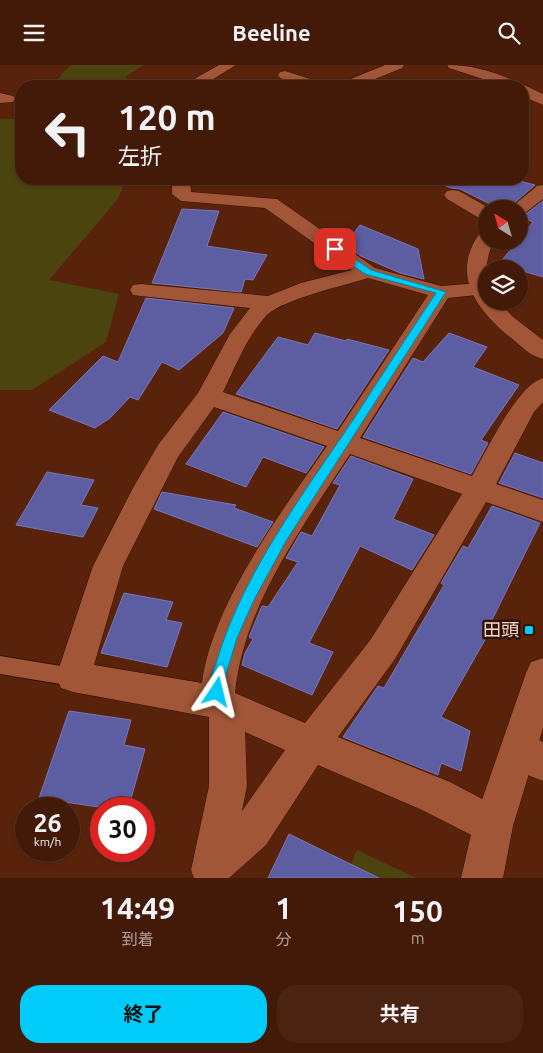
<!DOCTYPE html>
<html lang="ja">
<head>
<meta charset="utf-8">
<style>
	:root { --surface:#431a08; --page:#4a2312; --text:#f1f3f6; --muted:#afa19c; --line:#5b3829; --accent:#00cbf9 }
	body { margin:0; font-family:Ubuntu,"Noto Sans JP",sans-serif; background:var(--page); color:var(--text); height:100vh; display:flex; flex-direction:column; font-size:19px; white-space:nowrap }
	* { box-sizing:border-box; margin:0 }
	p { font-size:16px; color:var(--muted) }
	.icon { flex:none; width:28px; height:28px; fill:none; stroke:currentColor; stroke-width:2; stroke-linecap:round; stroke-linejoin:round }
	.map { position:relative; height:813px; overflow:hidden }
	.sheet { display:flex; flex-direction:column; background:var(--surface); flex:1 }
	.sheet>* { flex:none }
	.top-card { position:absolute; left:15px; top:15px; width:514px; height:105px; border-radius:20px; box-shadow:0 1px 4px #0004,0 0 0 1px var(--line); background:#431a08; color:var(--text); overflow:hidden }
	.needle { width:32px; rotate:323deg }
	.buttons { position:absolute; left:478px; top:135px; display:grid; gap:10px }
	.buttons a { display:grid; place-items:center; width:50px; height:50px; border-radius:50%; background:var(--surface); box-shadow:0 1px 4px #0004,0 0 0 1px var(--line); font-size:25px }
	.speed { position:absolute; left:15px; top:732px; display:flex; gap:10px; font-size:25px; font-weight:700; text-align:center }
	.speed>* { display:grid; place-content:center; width:65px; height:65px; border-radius:50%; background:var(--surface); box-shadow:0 1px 4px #0004,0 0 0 1px var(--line); line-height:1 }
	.speed small { font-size:12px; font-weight:400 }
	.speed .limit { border:8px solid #d22; background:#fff; color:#111 }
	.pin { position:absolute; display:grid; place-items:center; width:42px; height:42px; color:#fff; margin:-21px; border-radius:10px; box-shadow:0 2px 8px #0006 }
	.me { position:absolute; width:55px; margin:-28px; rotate:10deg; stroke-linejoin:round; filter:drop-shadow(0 0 4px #0008) }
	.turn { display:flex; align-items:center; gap:18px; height:105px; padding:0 20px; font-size:22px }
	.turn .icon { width:65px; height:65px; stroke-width:2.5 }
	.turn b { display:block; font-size:35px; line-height:42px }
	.eta { display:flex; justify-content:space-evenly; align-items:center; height:85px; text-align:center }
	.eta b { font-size:30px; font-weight:700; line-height:35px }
	.action { display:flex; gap:10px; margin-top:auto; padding:10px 20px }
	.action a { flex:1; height:58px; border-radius:20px; background:var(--accent); color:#111; font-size:20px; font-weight:700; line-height:58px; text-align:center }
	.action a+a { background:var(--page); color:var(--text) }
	header { display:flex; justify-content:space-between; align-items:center; height:65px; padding:0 20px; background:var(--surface); font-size:22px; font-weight:700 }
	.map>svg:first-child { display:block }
	.green { fill:#4b440f }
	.building { fill:#5d5da2; stroke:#7677c0 }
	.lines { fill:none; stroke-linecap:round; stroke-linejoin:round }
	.service-casing { stroke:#351002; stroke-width:2 }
	.minor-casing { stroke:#351002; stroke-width:1 }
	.tertiary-casing { stroke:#351002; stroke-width:1 }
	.service { fill:#a25638; fill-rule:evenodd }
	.minor { fill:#a25638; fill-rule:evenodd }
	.tertiary { fill:#a25638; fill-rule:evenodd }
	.route { fill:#00cbf9; stroke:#0084a2 }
	.poi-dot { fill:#00cbf9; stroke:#321307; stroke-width:2 }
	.labels { text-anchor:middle; stroke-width:5; stroke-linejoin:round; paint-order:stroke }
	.poi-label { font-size:18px; fill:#fad7c9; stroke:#321307; text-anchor:end }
</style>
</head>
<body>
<header><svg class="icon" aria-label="menu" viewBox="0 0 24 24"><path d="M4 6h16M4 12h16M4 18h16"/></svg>Beeline<svg class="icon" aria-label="search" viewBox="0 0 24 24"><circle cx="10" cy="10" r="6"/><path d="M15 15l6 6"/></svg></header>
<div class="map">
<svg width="543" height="813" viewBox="0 0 543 813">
	<rect width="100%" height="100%" fill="#59230b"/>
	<path class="green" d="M 71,0 L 144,0 L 126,11 L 130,21 L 54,21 L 62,9 Z
		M 0,54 L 21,54 L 21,114 L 127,114 L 117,135 L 49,215 L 119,229 L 106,277 L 32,325 L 0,325 Z
		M 357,785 L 416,813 L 346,813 Z"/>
	<path class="building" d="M 429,114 L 512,114 L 535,120 L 507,144 L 500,144 L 460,124 L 451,123 Z
		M 543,136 L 543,212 L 499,199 L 533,157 L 519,151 L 526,149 Z
		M 182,144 L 219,146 L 207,181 L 267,190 L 253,215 L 245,214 L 241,227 L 152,218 Z
		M 360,160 L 418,184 L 424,214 L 400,208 L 361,191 L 345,180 Z
		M 146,233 L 234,243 L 223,268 L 179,305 L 162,297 L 138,335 L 130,332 L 110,353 L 95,363 L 49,345 L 103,291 L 118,297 Z
		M 315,268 L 346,276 L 347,274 L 389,285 L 337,364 L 236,329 L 278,272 L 308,280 Z
		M 449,268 L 487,282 L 473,302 L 519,320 L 481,375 L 488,378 L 471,409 L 363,372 L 413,293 L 423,297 Z
		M 223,347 L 324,382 L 306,408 L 263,392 L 246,422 L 186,399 Z
		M 515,388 L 543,398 L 543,433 L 499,418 Z
		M 351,391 L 413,414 L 393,454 L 434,470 L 412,505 L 360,481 L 309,578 L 333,587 L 312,630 L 242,600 L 245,588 L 253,574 L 249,572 L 259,548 L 262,541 L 268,542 L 298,497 L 286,493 L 301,467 L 312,471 L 340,420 L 333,418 Z
		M 47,407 L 94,415 L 81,440 L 98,443 L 83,472 L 16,460 Z
		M 162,427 L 236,440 L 234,443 L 273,457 L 257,482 L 154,444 Z
		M 492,441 L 540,458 L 491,557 L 494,559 L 441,652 L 470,666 L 461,706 L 441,698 L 438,710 L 343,672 L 378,621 L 384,623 L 444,520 L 441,518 L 463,481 L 468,483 Z
		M 124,528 L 173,537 L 166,555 L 182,558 L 167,602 L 101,588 Z
		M 69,646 L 131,655 L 124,680 L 145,684 L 128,744 L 111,744 L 39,733 Z
		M 289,769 L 379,813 L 268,813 Z"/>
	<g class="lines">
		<defs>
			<path id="service" d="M 0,591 L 73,603 L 80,606 L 83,612 L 80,618 L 73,621 L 0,609 Z"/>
			<path id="minor" d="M 219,0 L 236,0 L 202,21 L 185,21 L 187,18 Z
				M 385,0 L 404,0 L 402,3 L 358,21 L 339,21 L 341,18 Z
				M 447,0 C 484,0 511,14 543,29 L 543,40 L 522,31 L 522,21 L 504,21 L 449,3 Z
				M 285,6 L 323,18 L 325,21 L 304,21 L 280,13 L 278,10 L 280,7 Z
				M 0,28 L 13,31 L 16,34 L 13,37 L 0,38 Z
				M 172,114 L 190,114 L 191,127 L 277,134 L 375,203 L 441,221 L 480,218 L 486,219 L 486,229 L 448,233 L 360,373 L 472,411 C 486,387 517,320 543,313 L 543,337 L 534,347 L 496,419 L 543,435 L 543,457 L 486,437 L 395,594 L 338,672 L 450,717 L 507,747 L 513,761 L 507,775 L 493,781 L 422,745 L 318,700 L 266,780 L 229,813 L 194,813 L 191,805 L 209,721 L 209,652 L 73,627 L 61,623 L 56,612 L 93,501 L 133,423 L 158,380 L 198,328 L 230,269 L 250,243 L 141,231 L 133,230 L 130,225 L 133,220 L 141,219 L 268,231 L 301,218 L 352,205 L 265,143 L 181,136 L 172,129 ZM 368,213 L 428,230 L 338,366 L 223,327 C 236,301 247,271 267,250 C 281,235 346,220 368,213 ZM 214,342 L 327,381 C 282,446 212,539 202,618 L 94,600 L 123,501 L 178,392 ZM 350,389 L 462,429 L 371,574 L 305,658 L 235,628 C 244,539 303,462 350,389 ZM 245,667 L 285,685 L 242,746 L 247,721 Z
				M 453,125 L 459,126 L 491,144 L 486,144 L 486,155 L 479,153 L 447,134 L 444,130 L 447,126 Z
				M 519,665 L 543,677 L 543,716 L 530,711 L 506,695 L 501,683 L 506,671 Z"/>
			<path id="tertiary" d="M 543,120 L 543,134 L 525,148 L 519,149 L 519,144 L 509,144 L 537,121 Z
				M 486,167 L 486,176 L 494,176 C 484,195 486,216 486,236 L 499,236 L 512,251 L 543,275 L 543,294 C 530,291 521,281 511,273 C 478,246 450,211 479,169 Z
				M 543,593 L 543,663 L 513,761 L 503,813 L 461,813 L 473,761 L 526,608 L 531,597 Z"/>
		</defs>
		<use href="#service" class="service-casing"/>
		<use href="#minor" class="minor-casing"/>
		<use href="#tertiary" class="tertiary-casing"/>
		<use href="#service" class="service"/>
		<use href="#minor" class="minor"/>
		<use href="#tertiary" class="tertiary"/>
	</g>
	<path class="route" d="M 332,182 L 338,182 L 371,205 L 446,227 L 286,476 L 254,535 L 237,573 L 224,616 L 222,631 L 217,633 L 212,631 C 207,619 213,607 217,595 C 244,507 302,431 353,355 C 380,313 408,270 436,228 L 365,209 L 332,186 Z"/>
	<rect class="poi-dot" x="524" y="560" width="10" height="10" rx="2.5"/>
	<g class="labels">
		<g class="poi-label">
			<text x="519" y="571">田頭</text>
		</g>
	</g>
</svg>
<div class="buttons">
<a><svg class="needle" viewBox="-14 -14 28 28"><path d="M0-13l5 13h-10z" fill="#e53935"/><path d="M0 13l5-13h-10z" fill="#afa19c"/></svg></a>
<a><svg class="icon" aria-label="layers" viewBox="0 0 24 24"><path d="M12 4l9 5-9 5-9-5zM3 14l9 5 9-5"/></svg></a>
</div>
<div class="speed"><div>26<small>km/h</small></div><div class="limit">30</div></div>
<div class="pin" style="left:335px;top:184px;background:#d93025"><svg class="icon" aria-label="arrive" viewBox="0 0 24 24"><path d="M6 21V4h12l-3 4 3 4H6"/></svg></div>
<svg class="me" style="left:217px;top:627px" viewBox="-20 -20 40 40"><path d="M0-17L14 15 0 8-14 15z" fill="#00cbf9" stroke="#fff" stroke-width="4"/></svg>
<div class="top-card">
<div class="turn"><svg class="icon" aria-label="left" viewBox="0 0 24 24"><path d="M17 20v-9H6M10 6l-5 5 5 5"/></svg><div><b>120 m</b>左折</div></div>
</div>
</div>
<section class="sheet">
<div class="eta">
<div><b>14:49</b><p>到着</p></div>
<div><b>1</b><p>分</p></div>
<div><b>150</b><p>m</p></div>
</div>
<div class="action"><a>終了</a><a>共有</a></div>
</section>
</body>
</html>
